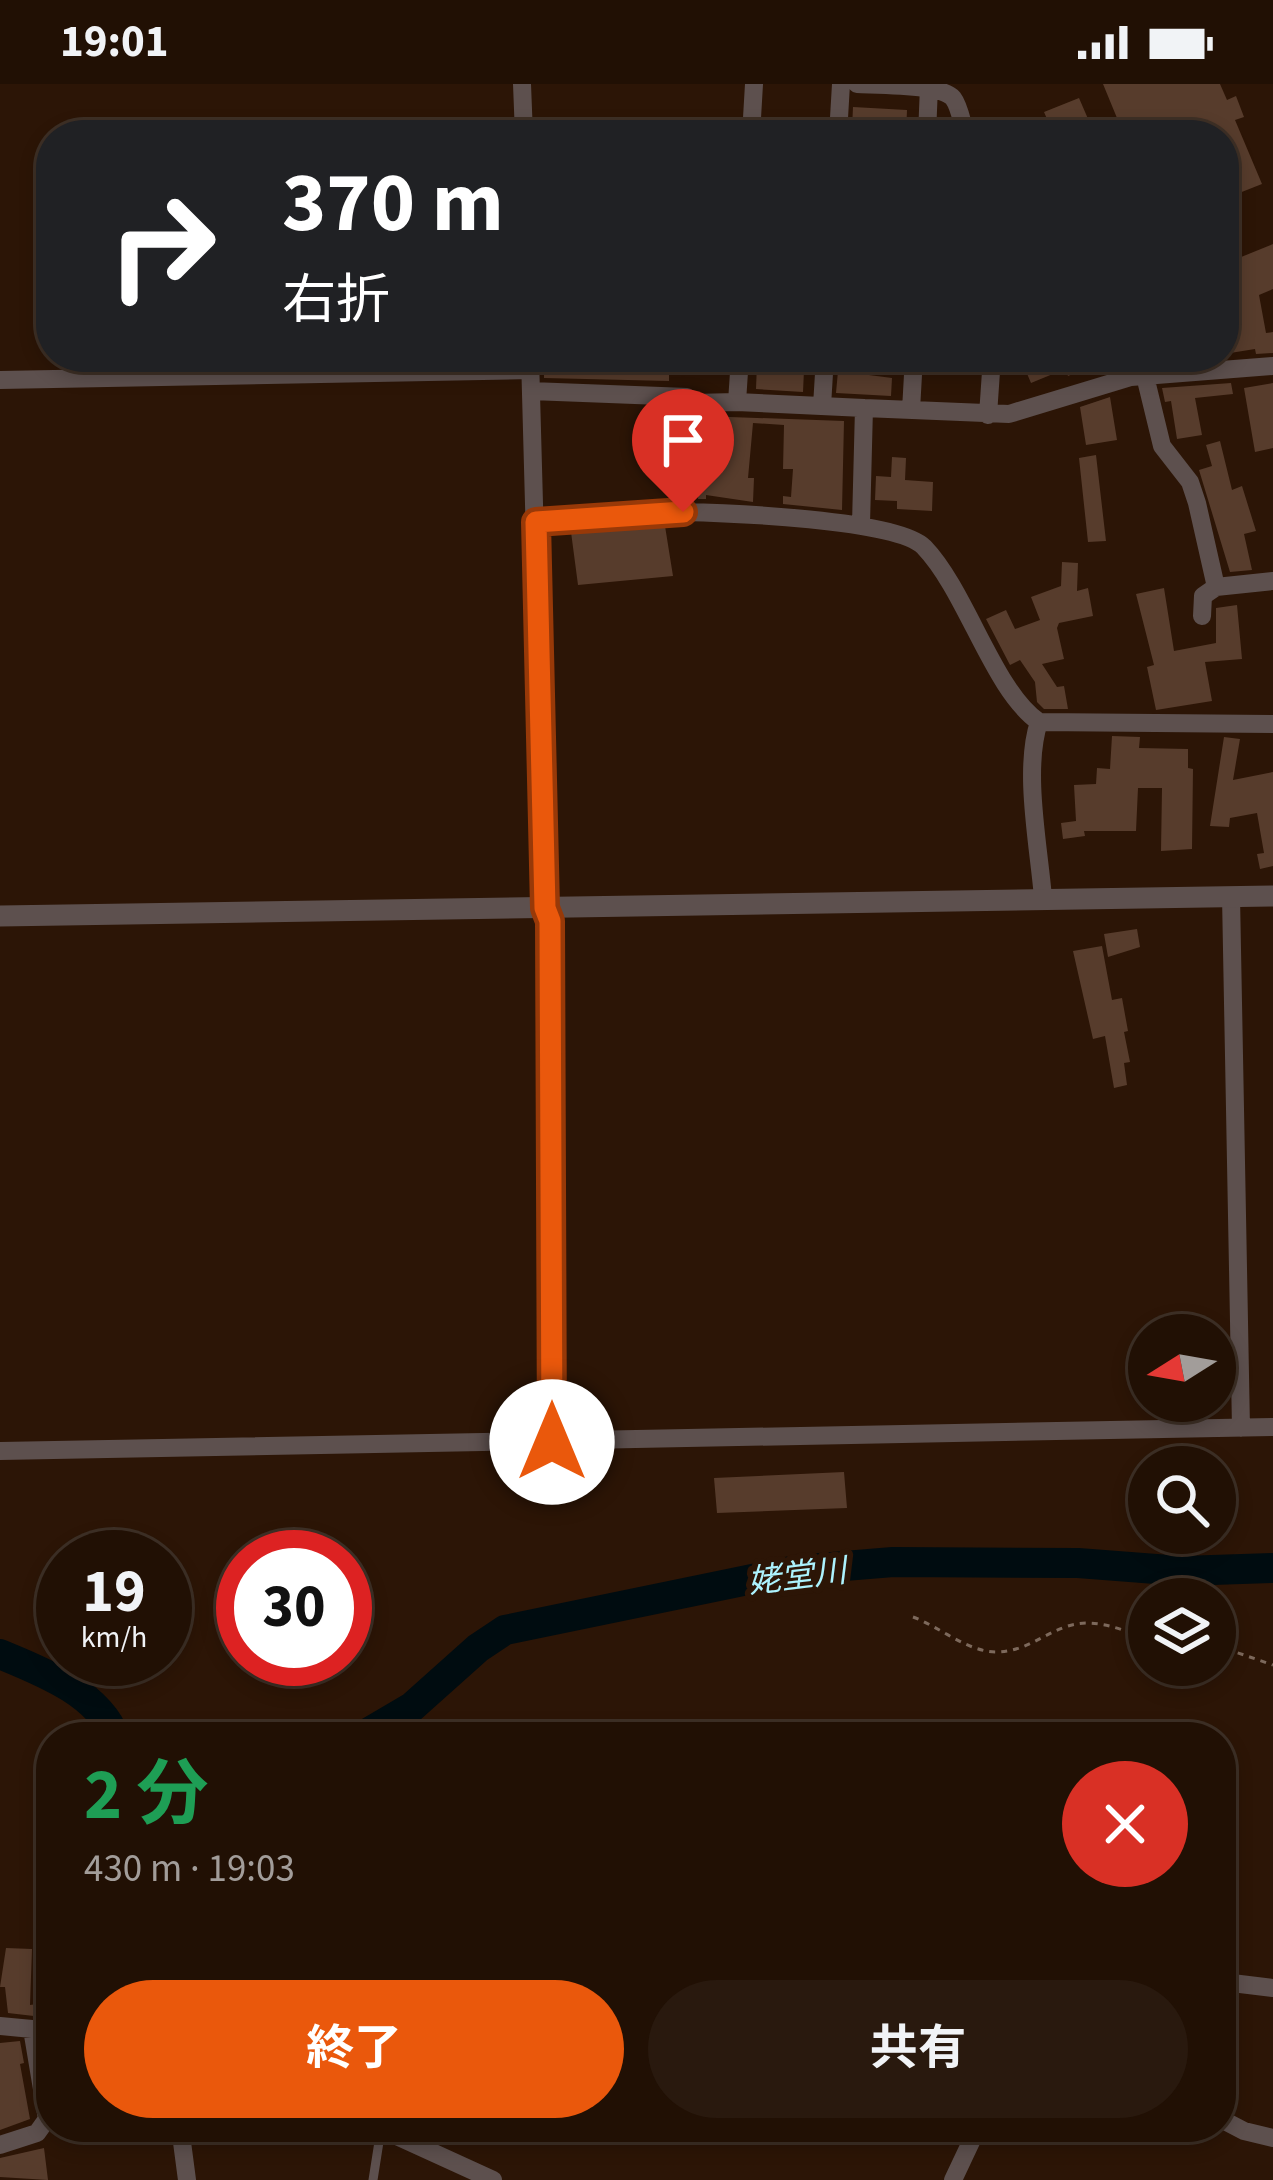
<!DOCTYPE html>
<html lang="ja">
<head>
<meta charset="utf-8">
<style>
	:root { --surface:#211004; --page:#29190e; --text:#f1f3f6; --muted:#a29d9a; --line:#3e3026; --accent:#ea580c }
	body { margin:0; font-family:"Source Sans 3","Noto Sans JP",sans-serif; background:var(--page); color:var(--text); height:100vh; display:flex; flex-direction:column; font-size:45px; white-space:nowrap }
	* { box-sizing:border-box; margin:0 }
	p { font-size:39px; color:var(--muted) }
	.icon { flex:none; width:66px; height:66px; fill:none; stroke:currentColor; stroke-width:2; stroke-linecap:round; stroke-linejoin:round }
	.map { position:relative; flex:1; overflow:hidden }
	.drawer { position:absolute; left:36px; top:1638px; width:1200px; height:420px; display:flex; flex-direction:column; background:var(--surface); border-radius:48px; box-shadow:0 6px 18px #0003,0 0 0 3px var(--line) }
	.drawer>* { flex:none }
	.guide { position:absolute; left:36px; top:36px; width:1203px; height:252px; border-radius:48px; box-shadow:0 6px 18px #0003,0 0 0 3px var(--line); background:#202124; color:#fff; overflow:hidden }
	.needle { width:78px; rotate:259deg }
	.controls { position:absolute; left:1128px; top:1230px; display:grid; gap:24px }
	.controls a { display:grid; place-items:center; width:108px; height:108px; border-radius:50%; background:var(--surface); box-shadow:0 6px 18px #0003,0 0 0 3px var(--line); font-size:60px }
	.speed { position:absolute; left:36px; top:1446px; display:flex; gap:24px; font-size:60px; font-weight:700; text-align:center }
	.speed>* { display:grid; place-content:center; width:156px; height:156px; border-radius:50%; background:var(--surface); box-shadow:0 6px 18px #0003,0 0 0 3px var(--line); line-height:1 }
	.speed small { font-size:30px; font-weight:400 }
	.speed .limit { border:18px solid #d22; background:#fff; color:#111 }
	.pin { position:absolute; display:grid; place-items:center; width:102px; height:102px; color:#fff; margin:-123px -51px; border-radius:50% 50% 50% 0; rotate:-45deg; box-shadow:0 0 12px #0007 }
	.pin .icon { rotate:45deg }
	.me { position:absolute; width:132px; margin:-66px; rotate:0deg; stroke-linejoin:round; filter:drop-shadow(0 0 9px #0008) }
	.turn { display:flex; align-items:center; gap:42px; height:252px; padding:0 48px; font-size:54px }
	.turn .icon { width:156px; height:156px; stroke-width:2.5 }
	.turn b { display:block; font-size:84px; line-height:102px }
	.round { display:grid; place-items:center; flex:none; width:126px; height:126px; border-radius:63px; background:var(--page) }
	.head { display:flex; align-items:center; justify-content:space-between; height:204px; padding:0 48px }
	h1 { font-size:72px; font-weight:700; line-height:90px; color:#1e9e55 }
	.primary-button { display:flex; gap:24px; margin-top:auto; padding:24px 48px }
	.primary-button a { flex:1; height:138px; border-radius:72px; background:var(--accent); color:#fff; font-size:48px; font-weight:700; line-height:138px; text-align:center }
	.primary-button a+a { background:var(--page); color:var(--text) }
	.status { display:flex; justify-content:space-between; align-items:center; height:84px; padding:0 60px; background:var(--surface); direction:ltr }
	.status svg { height:33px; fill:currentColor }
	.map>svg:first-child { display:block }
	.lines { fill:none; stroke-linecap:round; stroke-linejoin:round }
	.river { stroke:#000c10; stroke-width:30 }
	.building { fill:#573c2c }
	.path { stroke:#7d695c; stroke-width:3; stroke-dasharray:6 6; stroke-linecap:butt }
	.service { stroke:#5d504e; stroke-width:9 }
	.minor { stroke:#5d504e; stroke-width:18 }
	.tertiary { stroke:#5d504e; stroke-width:21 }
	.route-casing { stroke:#983908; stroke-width:30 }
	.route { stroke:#ea580c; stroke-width:21 }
	.labels { text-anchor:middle; stroke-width:12; stroke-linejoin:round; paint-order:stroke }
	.water-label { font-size:33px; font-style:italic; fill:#acf2fd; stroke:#2c1506 }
</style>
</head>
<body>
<div class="status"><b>19:01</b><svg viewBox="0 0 49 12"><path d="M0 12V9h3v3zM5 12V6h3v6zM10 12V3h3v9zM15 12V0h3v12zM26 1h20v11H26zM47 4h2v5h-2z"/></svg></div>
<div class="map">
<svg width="1273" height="2096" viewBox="0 0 1273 2096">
	<rect width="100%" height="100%" fill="#2c1506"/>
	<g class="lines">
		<path class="river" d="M 0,1570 C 41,1587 99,1609 115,1653
			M 361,1653 L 412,1623 L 478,1564 L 505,1546 L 796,1486 L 893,1478 L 1078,1479 L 1182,1487 L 1273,1484"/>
	</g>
	<path class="building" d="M 1103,0 L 1220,0 L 1227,16 L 1236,12 L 1244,33 L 1235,36 L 1262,100 L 1224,115 L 1224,51 L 1124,51 Z
		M 1079,14 L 1095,51 L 1054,51 L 1044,28 Z
		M 853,23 L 907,26 L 906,51 L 852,45 Z
		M 1273,160 L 1273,205 L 1259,211 L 1266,249 L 1273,248 L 1273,269 L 1256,270 L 1255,265 L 1224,270 L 1224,180 Z
		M 544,273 L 669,273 L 669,297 L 544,294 Z
		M 1020,273 L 1114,273 L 1068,292 L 1065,285 L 1031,299 Z
		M 757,279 L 804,286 L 803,308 L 756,305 Z
		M 838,287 L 892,294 L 891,312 L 836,309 Z
		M 1231,299 L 1233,310 L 1195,314 L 1202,351 L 1177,355 L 1171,317 L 1165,318 L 1162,304 Z
		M 1273,299 L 1273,364 L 1255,368 L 1244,304 Z
		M 1110,313 L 1117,356 L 1086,361 L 1080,323 Z
		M 702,332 L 844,337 L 842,426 L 783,420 L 783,412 L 791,413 L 793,385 L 783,385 L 784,341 L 753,339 L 748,394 L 754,394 L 753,418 L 706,411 L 706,415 L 698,415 Z
		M 1220,357 L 1232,406 L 1242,402 L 1256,447 L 1244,450 L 1252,486 L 1230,488 L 1199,386 L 1212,382 L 1206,361 Z
		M 1096,371 L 1106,457 L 1088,458 L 1079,374 Z
		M 892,373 L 906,374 L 905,396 L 933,398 L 932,427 L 897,425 L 897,417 L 875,416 L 876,392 L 891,393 Z
		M 665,442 L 673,492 L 578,501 L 571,448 Z
		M 1062,478 L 1078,479 L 1077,507 L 1088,504 L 1093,532 L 1059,539 L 1057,544 L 1064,575 L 1042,580 L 1057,603 L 1064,602 L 1068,625 L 1044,625 L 1037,618 L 1035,598 L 1020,576 L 1010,581 L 986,535 L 1006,526 L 1015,545 L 1040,536 L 1031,513 L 1061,502 Z
		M 1164,504 L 1174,567 L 1216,559 L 1216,524 L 1237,521 L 1242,575 L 1205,578 L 1212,617 L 1156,626 L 1147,583 L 1154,581 L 1136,510 Z
		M 1112,652 L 1140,653 L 1139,664 L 1188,665 L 1188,684 L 1193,685 L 1192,765 L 1161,767 L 1162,704 L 1138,704 L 1136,747 L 1084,747 L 1085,752 L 1063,755 L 1061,739 L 1076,737 L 1074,701 L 1096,700 L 1097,684 L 1110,685 Z
		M 1224,653 L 1240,655 L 1233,696 L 1273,688 L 1273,782 L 1260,785 L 1257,770 L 1264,769 L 1257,729 L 1230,734 L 1229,743 L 1210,742 Z
		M 1137,845 L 1140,863 L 1108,873 L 1104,850 Z
		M 1102,862 L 1112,916 L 1122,914 L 1128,947 L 1124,948 L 1130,978 L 1124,979 L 1127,1001 L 1114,1004 L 1105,952 L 1093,955 L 1073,867 Z
		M 844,1388 L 847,1424 L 717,1429 L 714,1394 Z
		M 6,1864 L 32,1865 L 30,1921 L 51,1918 L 51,1934 L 8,1929 L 5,1903 L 0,1903 Z
		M 20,1957 L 24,1979 L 20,1980 L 30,2035 L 0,2046 L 0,1959 Z
		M 44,2064 L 48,2096 L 0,2093 L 0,2074 Z"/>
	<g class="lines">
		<path class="path" d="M 913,1533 C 940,1543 969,1569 998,1568 C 1026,1567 1043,1550 1068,1542 C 1097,1533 1122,1547 1149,1554
			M 1215,1561 L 1273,1581"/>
		<path class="service" d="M 373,2096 L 381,2045"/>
		<path class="minor" d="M 522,0 L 524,51
			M 857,0 C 878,1 941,0 953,14 C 960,23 962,40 966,51
			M 751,51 L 754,0
			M 838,51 L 841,0
			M 927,51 L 929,2
			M 530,273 L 545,823 L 550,837 L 552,1358
			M 740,273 L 737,318 L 864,324
			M 1145,292 L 1162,362 L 1190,398 L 1197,419 L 1216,503
			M 0,296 L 530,286
			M 531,307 L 687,313 L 692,319
			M 822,322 L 825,273
			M 911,326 L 914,273
			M 988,331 L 992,273
			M 684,428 L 689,325 L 692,319 L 737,318
			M 536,438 C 585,434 634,428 682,428 C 727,429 896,435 924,463 C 967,508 993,606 1039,638 L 1273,640
			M 861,440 L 864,324 L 1009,330 L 1131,293 L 1273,282
			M 1202,532 L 1203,512 L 1216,503 L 1273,497
			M 1039,638 C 1023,686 1039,763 1043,814
			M 1231,812 L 1241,1344
			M 0,1367 L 1273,1343
			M 1232,1899 L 1273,1904
			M 0,1942 L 32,1945 L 47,2035 L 37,2049 L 0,2061
			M 1221,2035 L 1244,2047 L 1273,2054
			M 180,2043 L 187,2096
			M 377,2043 L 493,2096
			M 953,2096 L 978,2043"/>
		<path class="tertiary" d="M 0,832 L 1273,812"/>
	</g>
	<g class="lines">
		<defs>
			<path id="route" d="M 552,1358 L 550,837 L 545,824 L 536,438 L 683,428"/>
		</defs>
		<use href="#route" class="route-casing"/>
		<use href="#route" class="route"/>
	</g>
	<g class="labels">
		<g class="water-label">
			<text transform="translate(797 1491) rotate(-7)" y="12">姥堂川</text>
		</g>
	</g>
</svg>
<div class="controls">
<a><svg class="needle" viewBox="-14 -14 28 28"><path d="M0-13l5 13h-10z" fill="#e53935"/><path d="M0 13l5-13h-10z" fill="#a29d9a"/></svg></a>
<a><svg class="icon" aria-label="search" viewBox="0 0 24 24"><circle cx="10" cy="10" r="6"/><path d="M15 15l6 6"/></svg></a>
<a><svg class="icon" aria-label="layers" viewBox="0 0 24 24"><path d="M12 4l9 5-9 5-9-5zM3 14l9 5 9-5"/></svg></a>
</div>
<div class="speed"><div>19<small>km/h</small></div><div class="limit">30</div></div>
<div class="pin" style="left:683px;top:428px;background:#d93025"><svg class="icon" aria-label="arrive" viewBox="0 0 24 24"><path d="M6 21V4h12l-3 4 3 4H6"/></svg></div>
<svg class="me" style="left:552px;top:1358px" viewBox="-20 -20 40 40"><circle r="19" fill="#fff"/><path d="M0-13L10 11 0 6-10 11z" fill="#ea580c"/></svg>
<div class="guide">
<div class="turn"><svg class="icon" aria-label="right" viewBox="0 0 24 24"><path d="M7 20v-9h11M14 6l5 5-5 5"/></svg><div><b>370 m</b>右折</div></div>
</div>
<section class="drawer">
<div class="head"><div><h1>2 分</h1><p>430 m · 19:03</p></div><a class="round" style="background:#d93025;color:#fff"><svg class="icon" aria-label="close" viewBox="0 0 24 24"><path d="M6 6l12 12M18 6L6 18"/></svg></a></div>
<div class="primary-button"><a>終了</a><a>共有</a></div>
</section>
</div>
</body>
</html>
